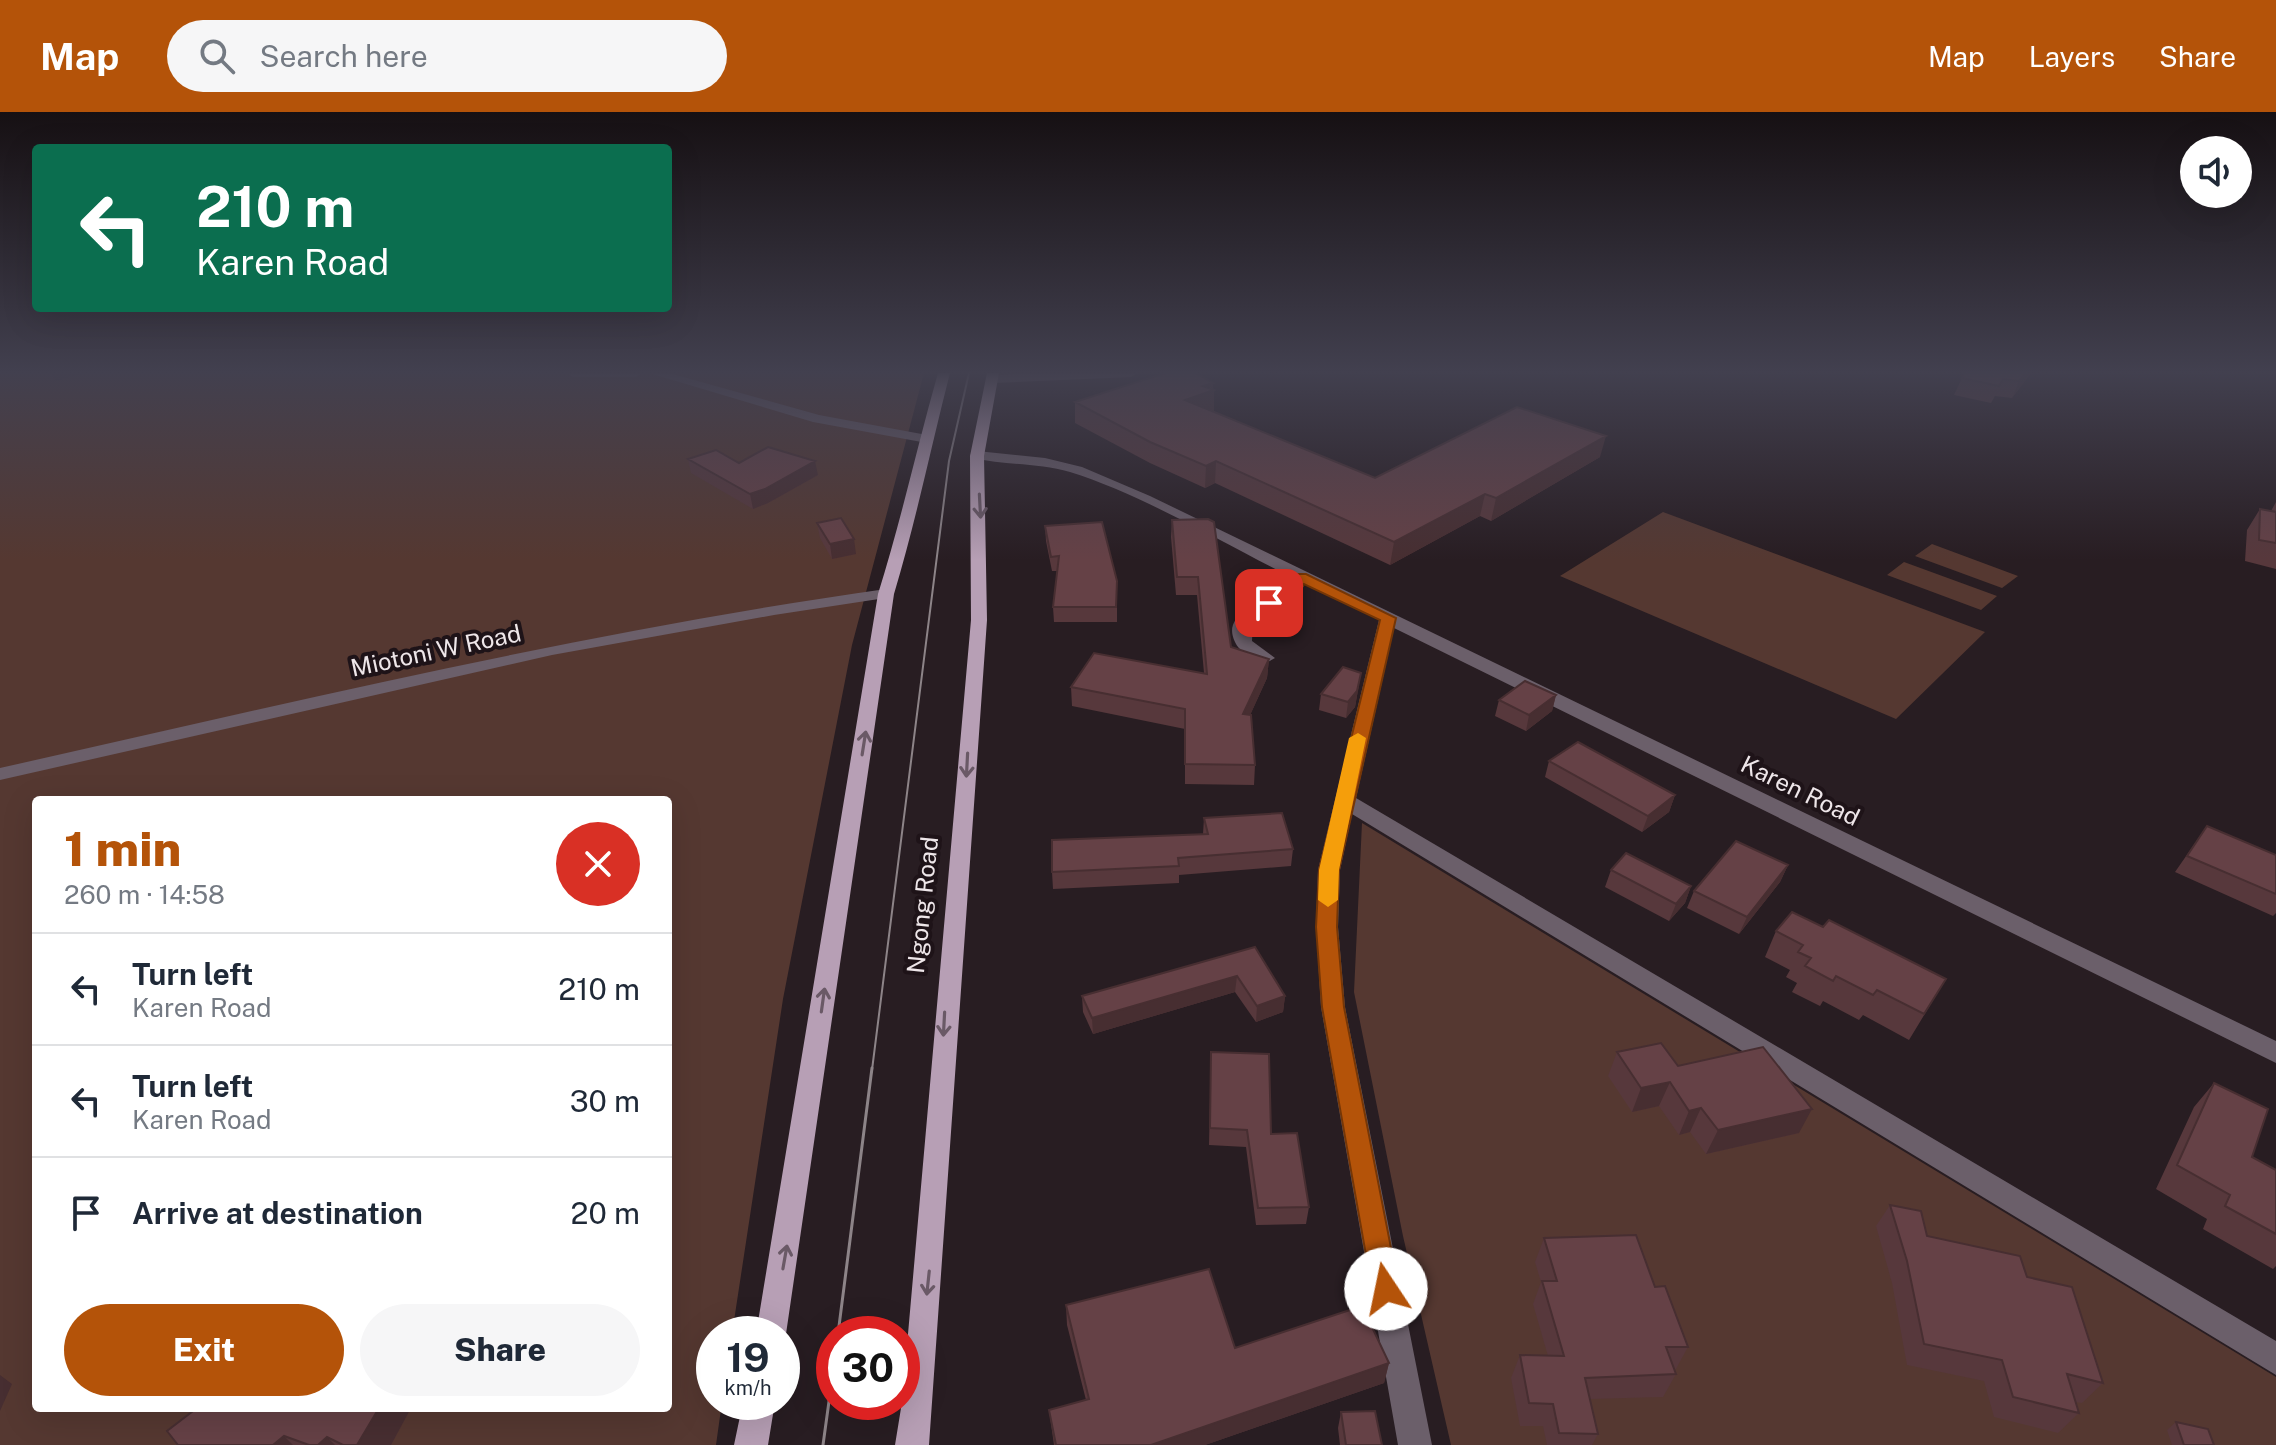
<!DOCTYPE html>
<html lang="en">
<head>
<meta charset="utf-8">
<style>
	:root { --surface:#fff; --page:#f6f6f7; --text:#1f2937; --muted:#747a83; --line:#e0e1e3; --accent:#b45309 }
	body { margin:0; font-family:"Public Sans",sans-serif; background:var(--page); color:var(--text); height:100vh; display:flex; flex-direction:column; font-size:30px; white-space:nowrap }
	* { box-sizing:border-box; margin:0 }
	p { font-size:26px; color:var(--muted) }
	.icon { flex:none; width:44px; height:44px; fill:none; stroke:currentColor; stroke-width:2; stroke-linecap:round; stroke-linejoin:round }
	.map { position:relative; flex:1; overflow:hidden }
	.drawer { position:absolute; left:32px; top:684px; width:640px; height:616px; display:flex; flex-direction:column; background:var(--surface); border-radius:8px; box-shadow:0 8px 32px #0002 }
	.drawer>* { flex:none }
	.guide { position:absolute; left:32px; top:32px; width:640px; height:168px; border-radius:8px; box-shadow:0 8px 32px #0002; background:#0b6e4f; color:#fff; overflow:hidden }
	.buttons { position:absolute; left:2180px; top:24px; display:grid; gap:16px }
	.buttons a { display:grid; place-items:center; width:72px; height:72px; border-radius:50%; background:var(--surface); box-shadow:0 8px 32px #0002; font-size:40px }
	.speed { position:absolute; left:696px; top:1204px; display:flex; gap:16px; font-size:40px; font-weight:700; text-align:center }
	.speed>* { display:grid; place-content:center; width:104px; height:104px; border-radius:50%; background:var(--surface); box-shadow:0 8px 32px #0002; line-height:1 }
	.speed small { font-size:20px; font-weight:400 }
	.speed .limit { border:12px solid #d22; background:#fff; color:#111 }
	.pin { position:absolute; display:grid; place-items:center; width:68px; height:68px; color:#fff; margin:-34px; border-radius:16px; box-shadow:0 4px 12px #0006 }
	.me { position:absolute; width:88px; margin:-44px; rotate:349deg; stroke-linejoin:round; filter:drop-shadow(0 0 6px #0008) }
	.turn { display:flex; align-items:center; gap:28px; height:168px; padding:0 32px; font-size:36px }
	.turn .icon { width:104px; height:104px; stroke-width:2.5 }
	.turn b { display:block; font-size:56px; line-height:68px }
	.round { display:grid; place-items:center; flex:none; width:84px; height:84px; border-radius:42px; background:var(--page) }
	.summary { display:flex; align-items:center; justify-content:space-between; height:136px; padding:0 32px }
	h1 { font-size:48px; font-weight:800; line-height:60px; color:var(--accent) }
	.action { display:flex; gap:16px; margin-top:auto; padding:16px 32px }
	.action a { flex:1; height:92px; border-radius:48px; background:var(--accent); color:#fff; font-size:32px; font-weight:800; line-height:92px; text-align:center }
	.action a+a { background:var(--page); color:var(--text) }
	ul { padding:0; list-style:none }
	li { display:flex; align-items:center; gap:24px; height:112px; padding:0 32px; border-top:2px solid var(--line) }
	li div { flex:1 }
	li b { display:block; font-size:30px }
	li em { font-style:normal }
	header { display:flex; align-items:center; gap:48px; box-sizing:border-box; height:112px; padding:0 40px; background:var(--accent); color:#fff }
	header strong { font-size:38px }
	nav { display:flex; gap:44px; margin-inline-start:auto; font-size:28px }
	.search { width:560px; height:72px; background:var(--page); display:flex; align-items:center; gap:20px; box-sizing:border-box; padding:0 28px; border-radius:44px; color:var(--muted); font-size:30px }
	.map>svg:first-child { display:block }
	.green { fill:#553831; fill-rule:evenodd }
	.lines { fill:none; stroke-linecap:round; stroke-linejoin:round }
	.minor { fill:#6b5f6a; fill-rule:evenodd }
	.major { fill:#b79fb5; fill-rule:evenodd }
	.tram-far1 { stroke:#8d8488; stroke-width:2 }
	.tram { stroke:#8d8488; stroke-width:3 }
	.wall { fill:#57383c }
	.shaded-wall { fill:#472e31 }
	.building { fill:#654146; stroke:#472e31; stroke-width:2 }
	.oneway { stroke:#6a5966 }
	.route { fill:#b45309; stroke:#753606; stroke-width:2 }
	.slow { fill:#f59e0b }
	.labels { text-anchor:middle; stroke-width:8; stroke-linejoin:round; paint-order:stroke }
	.street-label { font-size:24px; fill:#eee6e9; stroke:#1e1318 }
</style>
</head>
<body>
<header>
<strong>Map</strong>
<div class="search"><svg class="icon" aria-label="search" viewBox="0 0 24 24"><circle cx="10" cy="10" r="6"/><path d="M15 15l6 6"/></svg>Search here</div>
<nav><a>Map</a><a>Layers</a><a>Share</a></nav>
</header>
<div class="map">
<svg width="2276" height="1333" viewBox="0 0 2276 1333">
	<rect width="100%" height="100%" fill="#281d22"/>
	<path class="green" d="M 0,261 L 924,261 L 852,533 L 783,887 L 732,1222 L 714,1222 L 714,1290 L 722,1290 L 716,1333 L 0,1333 ZM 36,688 L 668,688 L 668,1296 L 36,1296 Z
		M 1663,400 L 1985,520 L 1896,607 L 1560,464 Z
		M 1932,432 L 2018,464 L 2002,476 L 1915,444 Z
		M 1904,450 L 1997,484 L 1981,498 L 1887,463 Z
		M 1362,711 L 2276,1265 L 2276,1333 L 1451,1333 L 1403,1124 L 1354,880 Z"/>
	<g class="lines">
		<path class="minor" d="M 567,261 L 642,261 L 636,265 L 573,265 Z
			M 649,261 L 669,261 L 819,303 L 927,323 L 934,327 L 927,331 L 813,310 Z
			M 1041,261 L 1137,261 L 1131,265 L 992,271 L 986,267 L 992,263 Z
			M 977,339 L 1045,346 L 1082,355 L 1150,384 L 2276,929 L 2276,951 L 1394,516 L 1356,686 L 2276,1229 L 2276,1263 L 1352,702 L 1340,758 L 1338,815 L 1345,895 L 1432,1333 L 1398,1333 L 1321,895 L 1316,815 L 1318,758 L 1379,508 L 1305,472 L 1299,482 L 1253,507 L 1252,529 L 1275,546 L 1266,551 C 1256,549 1239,540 1235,530 C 1218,496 1280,487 1293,466 C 1225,432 1141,382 1070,360 C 1038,351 1004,353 972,346 L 970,343 Z
			M 886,477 L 892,479 L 892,485 L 774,503 L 552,543 L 0,668 L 0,656 C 294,590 587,519 886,477 Z"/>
		<path class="major" d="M 938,261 L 950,261 C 931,335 916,409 894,482 L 786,1222 L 782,1232 L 782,1222 L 756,1222 L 878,482 C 901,409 917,335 938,261 Z
			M 987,261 L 999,261 L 984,344 L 987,508 L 929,1333 L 895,1333 L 902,1290 L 971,508 L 970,344 Z
			M 743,1290 L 775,1290 L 768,1333 L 734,1333 Z"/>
		<path class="tram-far1" d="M 872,958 L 949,349 L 969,261"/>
		<path class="tram" d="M 838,1222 L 872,956
			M 823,1333 L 834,1253"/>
	</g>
	<path class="wall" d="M 45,261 L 86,261 L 55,269 Z
		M 2031,261 L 2012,286 L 1995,284 L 1991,291 L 1954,283 L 1962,266 Z
		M 1213,278 L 1214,278 L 1214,299 L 1212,300 L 1375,366 L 1600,345 L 1491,409 L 1480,404 L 1390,453 L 1215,371 L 1205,376 L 1150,351 L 1075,311 L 1075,290 Z
		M 688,347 L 739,351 L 818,363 L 768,391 L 753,397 L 691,361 Z
		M 2276,390 L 2276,457 L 2245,449 L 2247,418 L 2260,397 L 2271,399 Z
		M 1172,408 L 1231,535 L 1269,547 L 1267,566 L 1250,603 L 1255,653 L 1254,673 L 1185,672 L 1185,617 L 1072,594 L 1071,575 L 1204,561 L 1197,483 L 1176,483 L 1171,425 Z
		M 817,411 L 856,442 L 832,447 L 820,426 Z
		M 1045,414 L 1117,469 L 1117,510 L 1054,510 L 1053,495 L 1057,459 L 1052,459 L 1046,429 Z
		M 1361,561 L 1355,595 L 1346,606 L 1319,598 L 1321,582 Z
		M 1556,583 L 1552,599 L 1526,619 L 1495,604 L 1499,588 Z
		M 1549,649 L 1675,683 L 1669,700 L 1642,720 L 1545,665 Z
		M 1204,706 L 1293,737 L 1291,754 L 1179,763 L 1179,771 L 1053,777 L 1052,760 L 1203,722 Z
		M 2207,714 L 2276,743 L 2276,801 L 2273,804 L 2175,760 Z
		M 1788,753 L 1780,770 L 1739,822 L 1687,796 L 1694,779 Z
		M 1611,758 L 1691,774 L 1685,791 L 1669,809 L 1605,775 Z
		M 1823,815 L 1946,867 L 1909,928 L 1863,903 L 1859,908 L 1823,889 L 1820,894 L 1792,880 L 1797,871 L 1786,865 L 1790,858 L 1765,845 L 1776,819 Z
		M 1255,835 L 1285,884 L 1283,900 L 1256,910 L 1235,880 L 1093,922 L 1083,900 L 1082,884 Z
		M 1211,940 L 1271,1022 L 1309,1095 L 1306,1112 L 1256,1113 L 1246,1035 L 1209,1033 Z
		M 1617,940 L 1678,954 L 1799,1021 L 1706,1042 L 1690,1020 L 1679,1023 L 1659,994 L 1632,1000 L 1608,964 Z
		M 2214,971 L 2252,1045 L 2276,1058 L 2276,1154 L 2273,1157 L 2203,1117 L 2207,1107 L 2156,1077 L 2194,995 Z
		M 1890,1093 L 1927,1124 L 2027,1165 L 2103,1271 L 2082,1291 L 2075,1290 L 2079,1301 L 2058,1321 L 1994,1305 L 1984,1269 L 1907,1253 L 1892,1171 L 1876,1114 Z
		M 1544,1126 L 1655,1175 L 1688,1235 L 1676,1257 L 1674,1257 L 1676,1262 L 1663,1285 L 1590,1287 L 1598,1322 L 1592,1333 L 1547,1333 L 1543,1314 L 1520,1314 L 1511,1266 L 1520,1243 L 1548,1244 L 1533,1192 L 1541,1170 L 1535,1150 Z
		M 1066,1193 L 1235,1236 L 1389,1251 L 1384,1271 L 1205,1333 L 1054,1333 L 1049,1298 L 1086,1288 L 1067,1213 Z
		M 197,1296 L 411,1296 L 391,1333 L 178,1333 Z
		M 1341,1300 L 1382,1333 L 1340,1333 L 1338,1316 Z
		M 2176,1310 L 2214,1333 L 2172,1333 L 2167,1318 Z"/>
	<path class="shaded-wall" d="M 51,261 L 86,261 L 55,269 Z
		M 2026,261 L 2031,261 L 2012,286 L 2019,269 Z
		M 1213,271 L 1213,279 L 1214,278 L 1214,299 L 1184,309 L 1185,288 L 1203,274 Z
		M 1606,324 L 1600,345 L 1491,409 L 1496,386 Z
		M 815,349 L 818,363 L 768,391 L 753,397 L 750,382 Z
		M 1216,349 L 1215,371 L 1205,376 L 1206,354 Z
		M 1485,382 L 1480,404 L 1390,453 L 1394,430 Z
		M 854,427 L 856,442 L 832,447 L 830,432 Z
		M 1269,547 L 1267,566 L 1242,621 L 1243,602 Z
		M 1361,561 L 1355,595 L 1346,606 L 1348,590 Z
		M 1556,583 L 1552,599 L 1526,619 L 1529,603 Z
		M 1675,683 L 1669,700 L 1642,720 L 1648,704 Z
		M 1788,753 L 1780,770 L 1739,822 L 1747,805 Z
		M 1691,774 L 1685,791 L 1669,809 L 1676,792 Z
		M 1237,864 L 1235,880 L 1093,922 L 1092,906 Z
		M 1285,884 L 1283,900 L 1256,910 L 1257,894 Z
		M 1670,970 L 1659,994 L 1632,1000 L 1641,976 Z
		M 1701,996 L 1690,1020 L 1679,1023 L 1689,999 Z
		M 1812,997 L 1799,1021 L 1706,1042 L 1718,1018 Z
		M 1389,1251 L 1384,1271 L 1205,1333 L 1151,1333 Z
		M 0,1263 L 12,1272 L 0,1299 Z
		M 379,1296 L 411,1296 L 391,1333 L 357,1333 Z
		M 284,1324 L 293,1333 L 273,1333 Z
		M 327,1325 L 335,1333 L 318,1333 Z"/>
	<path class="building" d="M 1165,261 L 1195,261 L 1213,271 L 1203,274 L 1214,278 L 1185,288 L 1375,366 L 1517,295 L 1606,324 L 1496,386 L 1485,382 L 1394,430 L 1216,349 L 1206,354 L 1150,330 L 1075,290 Z
		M 1964,261 L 2026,261 L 2019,269 L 2003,267 L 1999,274 L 1962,266 Z
		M 768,335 L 815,349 L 765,377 L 750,382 L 688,347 L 716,338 L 739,351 Z
		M 2260,397 L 2276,400 L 2276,431 L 2259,428 Z
		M 841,406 L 854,427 L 830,432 L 817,411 Z
		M 1208,407 L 1214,410 L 1231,535 L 1269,547 L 1243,602 L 1251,603 L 1255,653 L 1185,652 L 1185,597 L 1071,575 L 1094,541 L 1207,562 L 1198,465 L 1177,465 L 1172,408 Z
		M 1102,410 L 1117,469 L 1116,495 L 1053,495 L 1059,444 L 1051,445 L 1045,414 Z
		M 1343,555 L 1361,561 L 1357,579 L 1348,590 L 1321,582 Z
		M 1525,569 L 1556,583 L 1529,603 L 1499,588 Z
		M 1578,630 L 1675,683 L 1648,704 L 1549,649 Z
		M 1282,701 L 1293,737 L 1178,746 L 1179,754 L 1052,760 L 1052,728 L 1208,722 L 1204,706 Z
		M 2207,714 L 2276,743 L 2276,782 L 2187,744 Z
		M 1736,729 L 1788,753 L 1747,805 L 1694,779 Z
		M 1626,741 L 1691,774 L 1676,792 L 1611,758 Z
		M 1792,800 L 1823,815 L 1829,808 L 1946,867 L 1924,902 L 1877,878 L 1873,883 L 1836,864 L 1833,869 L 1805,854 L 1811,846 L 1798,840 L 1803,833 L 1776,819 Z
		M 1255,835 L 1285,884 L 1257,894 L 1237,864 L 1092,906 L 1082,884 Z
		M 1661,931 L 1678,954 L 1763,935 L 1812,997 L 1718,1018 L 1701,996 L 1689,999 L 1670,970 L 1641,976 L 1617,940 Z
		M 1211,940 L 1269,942 L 1271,1022 L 1297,1021 L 1309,1095 L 1258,1096 L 1247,1018 L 1210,1016 Z
		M 2214,971 L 2268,997 L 2252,1045 L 2276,1058 L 2276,1122 L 2225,1094 L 2230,1083 L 2177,1053 Z
		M 1890,1093 L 1921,1099 L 1927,1124 L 2020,1144 L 2027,1165 L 2072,1175 L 2103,1271 L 2067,1262 L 2079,1301 L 2013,1285 L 2002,1248 L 1924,1232 L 1907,1149 Z
		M 1636,1123 L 1655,1175 L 1665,1174 L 1688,1235 L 1666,1235 L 1676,1262 L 1585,1266 L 1598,1322 L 1559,1321 L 1553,1292 L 1529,1291 L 1520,1243 L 1564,1244 L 1542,1169 L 1557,1169 L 1544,1126 Z
		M 1209,1157 L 1235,1236 L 1362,1194 L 1389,1251 L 1151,1333 L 1056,1333 L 1049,1298 L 1089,1287 L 1066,1193 Z
		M 197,1296 L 379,1296 L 357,1333 L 343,1333 L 327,1325 L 318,1333 L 309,1333 L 284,1324 L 273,1333 L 178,1333 L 167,1319 Z
		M 1375,1299 L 1382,1333 L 1346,1333 L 1341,1300 Z
		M 2176,1310 L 2208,1317 L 2214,1333 L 2184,1333 Z"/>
	<defs><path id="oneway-shaft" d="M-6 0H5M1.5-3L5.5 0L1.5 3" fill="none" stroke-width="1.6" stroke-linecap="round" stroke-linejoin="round" transform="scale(2)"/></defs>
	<g class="oneway">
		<use href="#oneway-shaft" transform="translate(980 394) rotate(87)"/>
		<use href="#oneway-shaft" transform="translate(864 631) rotate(-81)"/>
		<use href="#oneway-shaft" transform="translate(967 653) rotate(93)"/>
		<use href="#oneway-shaft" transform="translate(823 888) rotate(-82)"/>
		<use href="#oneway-shaft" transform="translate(944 912) rotate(93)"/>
		<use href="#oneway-shaft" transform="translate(785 1145) rotate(-80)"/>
		<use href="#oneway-shaft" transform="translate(928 1171) rotate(96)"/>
	</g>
	<linearGradient id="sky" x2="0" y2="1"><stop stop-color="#161013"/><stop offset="0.58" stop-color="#42404f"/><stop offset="1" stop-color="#42404f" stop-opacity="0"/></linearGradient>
	<rect width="2276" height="448" fill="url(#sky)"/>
	<path class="route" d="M 1295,462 L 1306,462 L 1396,506 L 1339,758 L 1337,815 L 1344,895 L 1399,1177 L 1395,1186 L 1386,1190 L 1376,1186 L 1372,1177 L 1322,895 L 1316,815 L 1319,758 L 1380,508 L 1304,472 C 1298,485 1278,496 1263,494 L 1263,488 L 1287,476 Z"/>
	<path class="slow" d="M 1358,621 L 1366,626 L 1339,758 L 1338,788 L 1328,795 L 1318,788 L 1319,758 L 1349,626 Z"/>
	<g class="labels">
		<g class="street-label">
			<text transform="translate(436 539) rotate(-12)" y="8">Miotoni W Road</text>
			<text transform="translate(1800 679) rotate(26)" y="8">Karen Road</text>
			<text transform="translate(923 793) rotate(-84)" y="8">Ngong Road</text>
		</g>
	</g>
</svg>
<div class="buttons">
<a><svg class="icon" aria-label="sound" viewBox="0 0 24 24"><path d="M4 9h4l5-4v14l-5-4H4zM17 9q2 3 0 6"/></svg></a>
</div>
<div class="speed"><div>19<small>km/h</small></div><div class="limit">30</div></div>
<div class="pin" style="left:1269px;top:491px;background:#d93025"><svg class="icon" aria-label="arrive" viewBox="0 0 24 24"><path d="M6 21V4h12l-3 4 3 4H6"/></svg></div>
<svg class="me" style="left:1386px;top:1177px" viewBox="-20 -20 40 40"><circle r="19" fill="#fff"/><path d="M0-13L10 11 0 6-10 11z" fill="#b45309"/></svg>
<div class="guide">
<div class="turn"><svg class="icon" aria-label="left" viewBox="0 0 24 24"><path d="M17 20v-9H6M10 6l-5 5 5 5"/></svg><div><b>210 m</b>Karen Road</div></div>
</div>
<section class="drawer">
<div class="summary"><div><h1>1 min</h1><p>260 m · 14:58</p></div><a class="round" style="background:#d93025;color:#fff"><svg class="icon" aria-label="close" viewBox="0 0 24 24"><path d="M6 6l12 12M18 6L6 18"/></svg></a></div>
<ul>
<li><svg class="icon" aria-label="left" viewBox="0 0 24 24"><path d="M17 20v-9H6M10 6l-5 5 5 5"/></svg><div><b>Turn left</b><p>Karen Road</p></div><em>210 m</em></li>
<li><svg class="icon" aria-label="left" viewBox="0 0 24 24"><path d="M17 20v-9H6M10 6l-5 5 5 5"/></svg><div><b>Turn left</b><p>Karen Road</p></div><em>30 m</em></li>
<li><svg class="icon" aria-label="arrive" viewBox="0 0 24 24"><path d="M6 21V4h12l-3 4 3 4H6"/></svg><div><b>Arrive at destination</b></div><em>20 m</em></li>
</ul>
<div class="action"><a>Exit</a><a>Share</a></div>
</section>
</div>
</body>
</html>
